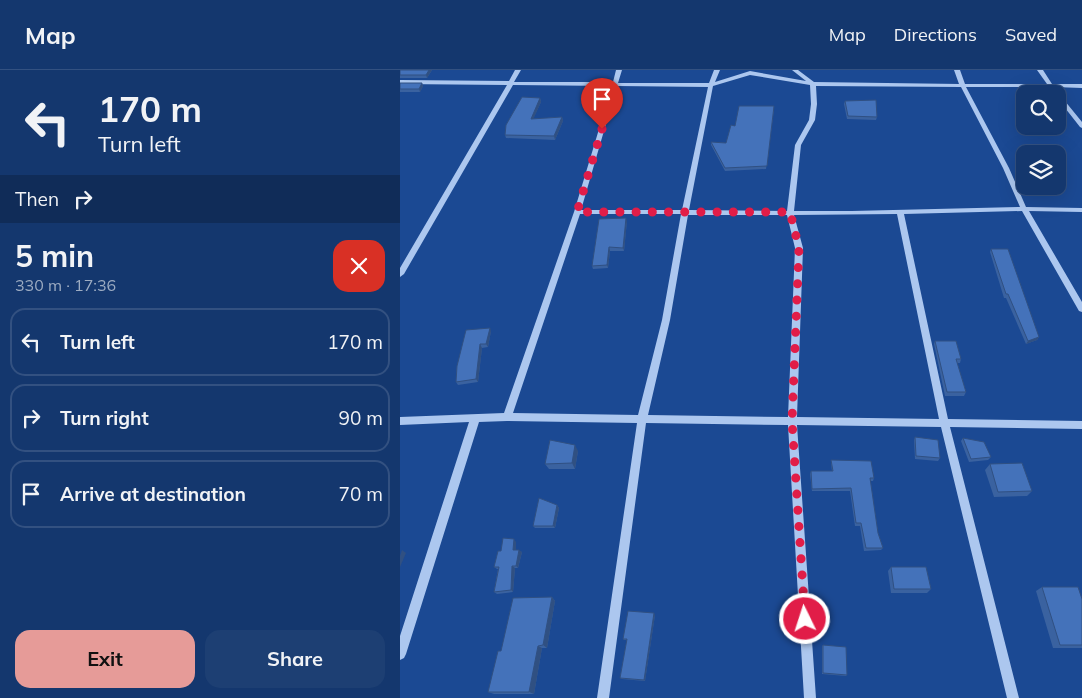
<!DOCTYPE html>
<html lang="en">
<head>
<meta charset="utf-8">
<style>
	:root { --surface:#14376e; --page:#1d3f73; --text:#f1f3f6; --muted:#9dacc2; --line:#335181; --accent:#e69b98 }
	body { margin:0; font-family:Mulish,sans-serif; background:var(--page); color:var(--text); height:100vh; display:flex; flex-direction:column; font-size:19px; white-space:nowrap }
	* { box-sizing:border-box; margin:0 }
	p { font-size:16px; color:var(--muted) }
	.icon { flex:none; width:28px; height:28px; fill:none; stroke:currentColor; stroke-width:2; stroke-linecap:round; stroke-linejoin:round }
	.map { position:relative; flex:1; overflow:hidden }
	.drawer { display:flex; flex-direction:column; background:var(--surface); width:400px }
	.drawer>* { flex:none }
	.banner { background:#14376e; color:var(--text); overflow:hidden }
	.tools { position:absolute; left:616px; top:15px; display:grid; gap:10px }
	.tools a { display:grid; place-items:center; width:50px; height:50px; border-radius:10px; background:var(--surface); box-shadow:0 5px 20px #0002,0 0 0 1px var(--line); font-size:25px }
	.pin { position:absolute; display:grid; place-items:center; width:42px; height:42px; color:#fff; margin:-51px -21px; border-radius:50% 50% 50% 0; rotate:-45deg; box-shadow:0 0 5px #0007 }
	.pin .icon { rotate:45deg }
	.me { position:absolute; width:55px; margin:-28px; rotate:356deg; stroke-linejoin:round; filter:drop-shadow(0 0 4px #0008) }
	.turn { display:flex; align-items:center; gap:18px; height:105px; padding:0 15px; font-size:22px }
	.turn .icon { width:65px; height:65px; stroke-width:2.5 }
	.turn b { display:block; font-size:35px; line-height:42px }
	.then { display:flex; align-items:center; height:48px; padding:0 15px; background:#0003; gap:10px; font-size:19px }
	.round { display:grid; place-items:center; flex:none; width:52px; height:52px; border-radius:15px; background:var(--page) }
	.headline { display:flex; align-items:center; justify-content:space-between; height:85px; padding:0 15px }
	h1 { font-size:30px; font-weight:700; line-height:38px }
	.cta { display:flex; gap:10px; margin-top:auto; padding:10px 15px }
	.cta a { flex:1; height:58px; border-radius:15px; background:var(--accent); color:#111; font-size:20px; font-weight:700; line-height:58px; text-align:center }
	.cta a+a { background:var(--page); color:var(--text) }
	ul { padding:0; list-style:none }
	li { display:flex; align-items:center; gap:15px; height:68px; margin:0 10px 8px; padding:0 5px; border:2px solid var(--line); border-radius:15px }
	li div { flex:1 }
	li b { display:block; font-size:19px }
	li em { font-style:normal }
	header { display:flex; align-items:center; gap:30px; box-sizing:border-box; height:70px; padding:0 25px; background:var(--surface); border-bottom:1px solid var(--line) }
	header strong { font-size:24px }
	nav { display:flex; gap:28px; margin-inline-start:auto; font-size:18px }
	main { display:flex; flex:1; min-height:0 }
	.map>svg:first-child { display:block }
	.lines { fill:none; stroke-linecap:round; stroke-linejoin:round }
	.minor { fill:#acc7ef; fill-rule:evenodd }
	.wall { fill:#3a62a0 }
	.shaded-wall { fill:#305082 }
	.building { fill:#4472ba; stroke:#305082 }
	.route { stroke:#e11d48; stroke-width:9; stroke-dasharray:0 16.2 }
</style>
</head>
<body>
<header>
<strong>Map</strong>
<nav><a>Map</a><a>Directions</a><a>Saved</a></nav>
</header>
<main>
<section class="drawer">
<div class="banner">
<div class="turn"><svg class="icon" aria-label="left" viewBox="0 0 24 24"><path d="M17 20v-9H6M10 6l-5 5 5 5"/></svg><div><b>170 m</b>Turn left</div></div>
<div class="then">Then<svg class="icon" aria-label="right" viewBox="0 0 24 24"><path d="M7 20v-9h11M14 6l5 5-5 5"/></svg></div>
</div>
<div class="headline"><div><h1>5 min</h1><p>330 m · 17:36</p></div><a class="round" style="background:#d93025;color:#fff"><svg class="icon" aria-label="close" viewBox="0 0 24 24"><path d="M6 6l12 12M18 6L6 18"/></svg></a></div>
<ul>
<li><svg class="icon" aria-label="left" viewBox="0 0 24 24"><path d="M17 20v-9H6M10 6l-5 5 5 5"/></svg><div><b>Turn left</b></div><em>170 m</em></li>
<li><svg class="icon" aria-label="right" viewBox="0 0 24 24"><path d="M7 20v-9h11M14 6l5 5-5 5"/></svg><div><b>Turn right</b></div><em>90 m</em></li>
<li><svg class="icon" aria-label="arrive" viewBox="0 0 24 24"><path d="M6 21V4h12l-3 4 3 4H6"/></svg><div><b>Arrive at destination</b></div><em>70 m</em></li>
</ul>
<div class="cta"><a>Exit</a><a>Share</a></div>
</section>
<div class="map">
<svg width="682" height="628" viewBox="0 0 682 628">
	<rect width="100%" height="100%" fill="#1b4993"/>
	<g class="lines">
		<path class="minor" d="M 115,0 L 121,0 L 114,12 L 213,12 L 216,0 L 222,0 L 218,13 L 309,13 L 314,0 L 320,0 L 315,12 L 350,1 L 406,11 L 392,0 L 398,0 L 414,12 L 559,14 L 554,0 L 560,0 L 565,14 L 647,14 L 637,0 L 643,0 L 652,14 L 682,14 L 682,18 L 654,17 L 656,20 L 653,22 L 649,17 L 566,17 L 609,98 L 626,137 L 682,138 L 682,142 L 629,141 L 682,232 L 682,242 L 679,241 L 622,141 L 504,144 L 548,349 L 682,351 L 682,359 L 550,357 L 619,628 L 607,628 L 541,357 L 397,355 L 416,628 L 404,628 L 388,355 L 246,353 L 209,628 L 197,628 L 237,353 L 107,351 L 79,352 L 6,584 L 4,588 L 0,590 L 0,566 L 69,352 L 0,355 L 0,347 L 104,343 L 174,142 L 212,16 L 113,15 L 4,204 L 0,207 L 0,198 L 107,15 L 0,14 L 0,10 L 109,11 ZM 350,5 L 410,15 L 411,34 L 409,50 L 395,75 L 387,141 L 289,140 L 313,16 ZM 217,16 L 308,17 L 282,140 L 181,140 ZM 416,16 L 561,17 L 603,98 L 620,137 L 452,141 L 394,141 L 401,75 L 415,50 L 417,34 ZM 180,144 L 281,144 L 262,250 L 238,345 L 113,343 ZM 497,144 L 539,349 L 397,347 L 403,178 L 394,145 ZM 288,145 L 387,145 L 395,178 L 388,347 L 248,345 L 270,250 Z
			M 658,24 L 660,25 L 682,52 L 682,58 L 680,57 L 658,29 Z"/>
	</g>
	<path class="wall" d="M 0,0 L 32,0 L 27,8 L 0,8 Z
		M 0,13 L 22,13 L 23,16 L 20,22 L 0,22 Z
		M 140,28 L 141,32 L 133,49 L 162,47 L 163,51 L 155,70 L 106,68 L 105,65 Z
		M 445,31 L 477,47 L 476,50 L 447,49 L 444,34 Z
		M 374,39 L 366,99 L 325,101 L 311,75 L 311,72 L 326,73 L 335,56 Z
		M 227,151 L 224,181 L 210,181 L 208,198 L 193,199 L 192,196 Z
		M 591,179 L 639,267 L 637,270 L 626,274 L 606,228 L 604,228 L 590,182 Z
		M 91,261 L 88,277 L 82,278 L 78,312 L 58,315 L 56,312 L 57,296 Z
		M 535,271 L 561,289 L 560,293 L 557,293 L 566,322 L 564,326 L 545,326 L 534,274 Z
		M 515,367 L 540,388 L 538,391 L 515,389 L 514,370 Z
		M 563,368 L 591,387 L 588,390 L 569,392 L 561,371 Z
		M 178,381 L 175,399 L 149,399 L 145,394 Z
		M 431,390 L 474,408 L 473,411 L 470,411 L 478,463 L 483,478 L 481,480 L 464,481 L 460,456 L 455,456 L 450,421 L 412,421 L 410,404 L 411,401 L 432,401 L 431,393 Z
		M 590,394 L 632,421 L 627,426 L 594,427 L 585,400 Z
		M 157,435 L 159,438 L 155,458 L 135,458 L 133,456 Z
		M 116,472 L 116,480 L 122,482 L 118,498 L 115,498 L 113,522 L 97,524 L 94,522 L 98,499 L 97,499 L 94,497 Z
		M 491,497 L 531,519 L 527,523 L 491,523 L 488,501 Z
		M 642,517 L 682,529 L 682,578 L 653,578 L 636,521 Z
		M 152,527 L 155,531 L 147,578 L 142,578 L 134,624 L 94,624 L 88,622 L 101,581 Z
		M 255,545 L 245,611 L 222,609 L 220,608 L 227,570 L 224,570 L 223,569 Z
		M 423,575 L 447,605 L 446,606 L 422,604 L 422,576 Z"/>
	<path class="shaded-wall" d="M 29,0 L 32,0 L 27,8 L 26,5 Z
		M 22,13 L 23,16 L 20,22 L 19,19 Z
		M 140,28 L 141,32 L 132,52 L 131,49 Z
		M 162,47 L 163,51 L 155,70 L 154,66 Z
		M 226,148 L 227,151 L 224,181 L 223,178 Z
		M 209,177 L 210,181 L 208,198 L 207,195 Z
		M 90,258 L 91,261 L 88,277 L 86,274 Z
		M 639,267 L 637,270 L 626,274 L 628,271 Z
		M 80,274 L 82,278 L 78,312 L 76,309 Z
		M 175,375 L 178,381 L 175,399 L 172,393 Z
		M 157,435 L 159,438 L 155,458 L 153,456 Z
		M 114,469 L 116,472 L 116,482 L 113,480 Z
		M 2,480 L 6,483 L 0,497 L 0,486 Z
		M 119,480 L 122,482 L 118,498 L 116,496 Z
		M 112,496 L 115,498 L 113,522 L 111,520 Z
		M 152,527 L 155,531 L 147,578 L 143,575 Z
		M 254,543 L 255,545 L 245,611 L 244,610 Z
		M 138,576 L 142,578 L 134,624 L 129,622 Z"/>
	<path class="building" d="M 0,0 L 29,0 L 26,5 L 0,5 Z
		M 0,13 L 22,13 L 19,19 L 0,19 Z
		M 122,27 L 140,28 L 131,49 L 162,47 L 154,66 L 105,65 L 106,55 Z
		M 476,30 L 477,47 L 448,46 L 445,31 Z
		M 339,36 L 374,36 L 367,96 L 325,98 L 311,72 L 326,73 L 331,55 L 335,56 Z
		M 226,148 L 223,178 L 209,177 L 207,195 L 192,196 L 199,149 Z
		M 591,179 L 608,179 L 639,267 L 628,271 L 608,224 L 606,224 Z
		M 90,258 L 86,274 L 80,274 L 76,309 L 56,312 L 57,296 L 66,260 Z
		M 535,271 L 556,271 L 561,289 L 556,289 L 566,322 L 547,322 Z
		M 515,367 L 538,370 L 540,388 L 516,386 Z
		M 563,368 L 584,372 L 591,387 L 571,389 Z
		M 150,370 L 175,375 L 172,393 L 145,394 Z
		M 431,390 L 471,391 L 474,408 L 470,408 L 478,463 L 483,478 L 466,478 L 461,453 L 456,453 L 451,418 L 412,419 L 411,401 L 433,401 Z
		M 622,393 L 632,421 L 598,422 L 590,394 Z
		M 139,428 L 157,435 L 153,456 L 133,456 Z
		M 103,468 L 114,469 L 113,480 L 119,480 L 116,496 L 112,496 L 111,520 L 94,522 L 99,497 L 94,497 L 98,481 L 101,481 Z
		M 491,497 L 526,497 L 531,519 L 494,519 Z
		M 642,517 L 678,517 L 682,529 L 682,575 L 660,575 Z
		M 152,527 L 143,575 L 138,576 L 129,622 L 88,622 L 98,581 L 101,581 L 113,528 Z
		M 228,541 L 254,543 L 244,610 L 220,608 L 227,569 L 223,569 Z
		M 423,575 L 446,577 L 447,605 L 423,603 Z"/>
	<g class="lines">
		<path class="route" d="M 202,59 L 177,142 L 390,142 L 399,178 L 392,351 L 405,549"/>
	</g>
</svg>
<div class="tools">
<a><svg class="icon" aria-label="search" viewBox="0 0 24 24"><circle cx="10" cy="10" r="6"/><path d="M15 15l6 6"/></svg></a>
<a><svg class="icon" aria-label="layers" viewBox="0 0 24 24"><path d="M12 4l9 5-9 5-9-5zM3 14l9 5 9-5"/></svg></a>
</div>
<div class="pin" style="left:202px;top:59px;background:#d93025"><svg class="icon" aria-label="arrive" viewBox="0 0 24 24"><path d="M6 21V4h12l-3 4 3 4H6"/></svg></div>
<svg class="me" style="left:405px;top:549px" viewBox="-20 -20 40 40"><circle r="17" fill="#e11d48" stroke="#fff" stroke-width="3"/><path d="M0-11L8 9 0 5-8 9z" fill="#fff"/></svg>
</div>
</main>
</body>
</html>
